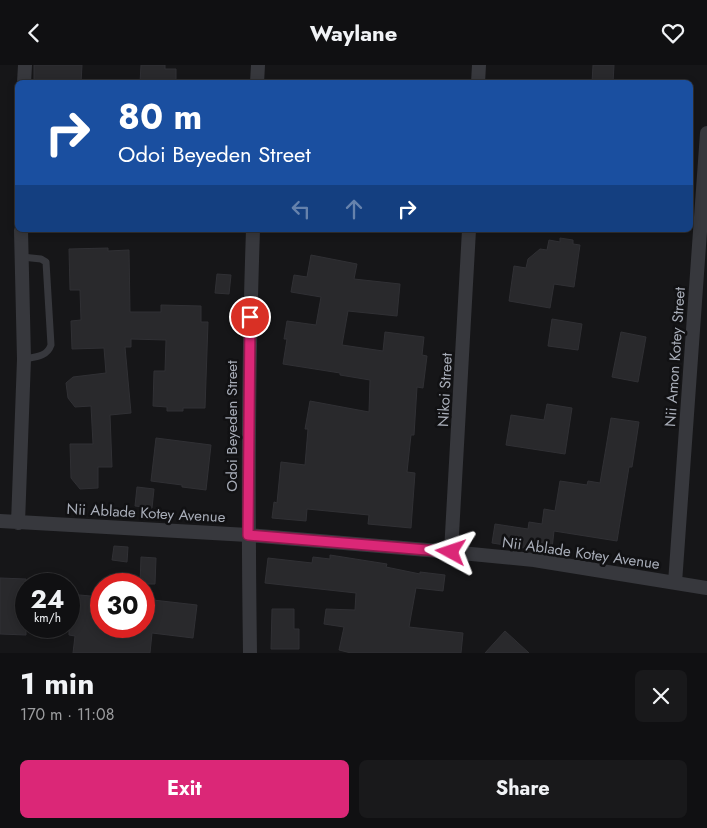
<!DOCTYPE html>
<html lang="en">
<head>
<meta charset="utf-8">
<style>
	:root { --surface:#101012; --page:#19191b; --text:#f1f3f6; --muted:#9c9d9f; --line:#303032; --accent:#db2777 }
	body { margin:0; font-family:Jost,sans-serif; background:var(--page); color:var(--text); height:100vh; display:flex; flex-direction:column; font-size:19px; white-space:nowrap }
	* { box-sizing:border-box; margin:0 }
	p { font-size:16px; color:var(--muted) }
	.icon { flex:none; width:28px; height:28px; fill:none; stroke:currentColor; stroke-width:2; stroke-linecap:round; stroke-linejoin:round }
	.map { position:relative; height:588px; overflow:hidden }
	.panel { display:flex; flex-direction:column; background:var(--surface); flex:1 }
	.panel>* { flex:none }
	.guide { position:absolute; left:15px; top:15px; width:678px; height:152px; border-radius:8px; box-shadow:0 2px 8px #0003,0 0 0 1px var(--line); background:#1a4fa0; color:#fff; overflow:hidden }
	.speed { position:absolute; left:15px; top:508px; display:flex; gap:10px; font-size:25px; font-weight:700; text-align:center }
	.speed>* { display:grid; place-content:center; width:65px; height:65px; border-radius:50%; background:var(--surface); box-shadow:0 2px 8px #0003,0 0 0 1px var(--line); line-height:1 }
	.speed small { font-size:12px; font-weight:400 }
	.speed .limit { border:8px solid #d22; background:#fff; color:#111 }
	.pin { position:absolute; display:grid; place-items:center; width:42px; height:42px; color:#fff; margin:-21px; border:2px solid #fff; border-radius:50%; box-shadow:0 1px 5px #0007 }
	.me { position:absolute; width:55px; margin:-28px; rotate:275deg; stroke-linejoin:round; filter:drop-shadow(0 0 4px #0008) }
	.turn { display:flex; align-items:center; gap:18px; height:105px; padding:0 20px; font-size:22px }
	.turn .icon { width:65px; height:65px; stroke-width:2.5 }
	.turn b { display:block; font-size:35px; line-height:42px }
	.lanes { display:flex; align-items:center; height:48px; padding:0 20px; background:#0003; justify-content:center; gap:25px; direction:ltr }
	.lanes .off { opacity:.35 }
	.round { display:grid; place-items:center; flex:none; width:52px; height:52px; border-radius:8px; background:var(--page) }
	.overview { display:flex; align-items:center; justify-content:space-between; height:85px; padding:0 20px }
	h1 { font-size:30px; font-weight:700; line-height:38px }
	.primary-button { display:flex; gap:10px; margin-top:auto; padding:10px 20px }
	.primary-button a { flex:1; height:58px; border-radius:8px; background:var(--accent); color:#fff; font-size:20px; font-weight:700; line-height:58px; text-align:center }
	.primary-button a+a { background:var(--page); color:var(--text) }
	header { display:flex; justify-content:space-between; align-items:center; height:65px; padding:0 20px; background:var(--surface); font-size:22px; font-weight:700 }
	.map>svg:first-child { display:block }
	.building { fill:#29292c; stroke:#303034 }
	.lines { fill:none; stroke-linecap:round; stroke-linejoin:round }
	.lane { stroke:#37383d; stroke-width:7 }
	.street { stroke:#37383d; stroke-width:14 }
	.route-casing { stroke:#8e194d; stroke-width:12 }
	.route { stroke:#db2777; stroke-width:9 }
	.labels { text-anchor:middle; stroke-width:5; stroke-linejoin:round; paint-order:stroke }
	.street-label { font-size:15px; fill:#a8adb8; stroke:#111113 }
</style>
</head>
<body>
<header><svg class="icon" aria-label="back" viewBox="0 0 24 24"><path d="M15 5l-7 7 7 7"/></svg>Waylane<svg class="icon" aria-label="heart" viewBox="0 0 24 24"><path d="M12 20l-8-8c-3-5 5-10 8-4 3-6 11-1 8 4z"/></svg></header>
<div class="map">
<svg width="707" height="588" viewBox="0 0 707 588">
	<rect width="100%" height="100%" fill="#161618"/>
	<path class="building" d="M 34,0 L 82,0 L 81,18 L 34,18 Z
		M 141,0 L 165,0 L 165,4 L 176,4 L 176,18 L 140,18 Z
		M 593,0 L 614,0 L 613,18 L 592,18 Z
		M 560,173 L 573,175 L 573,179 L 580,180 L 574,222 L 554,219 L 550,243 L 509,236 L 514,201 L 526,203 L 528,194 L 540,184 L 547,185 L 549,175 L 560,177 Z
		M 108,183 L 108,186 L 129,185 L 130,247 L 161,247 L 161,240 L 201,241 L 201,257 L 208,257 L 205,343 L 183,343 L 183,346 L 167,346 L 167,342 L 153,341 L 154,306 L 165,306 L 166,275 L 131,274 L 131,282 L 125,282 L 131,348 L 110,350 L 112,402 L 98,402 L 98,423 L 80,424 L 71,413 L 70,379 L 93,379 L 91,341 L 75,342 L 68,333 L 66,318 L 73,312 L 106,308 L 104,283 L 72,284 L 71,256 L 81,255 L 80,225 L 70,225 L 69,184 Z
		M 311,190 L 357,199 L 354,214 L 400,219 L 397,251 L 348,246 L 342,280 L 383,286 L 385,267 L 424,272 L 422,290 L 427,291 L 423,323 L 417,322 L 414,370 L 411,370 L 407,407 L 415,408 L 411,463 L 368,459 L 369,450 L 307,444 L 306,456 L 272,453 L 274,437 L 277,438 L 281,397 L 305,400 L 308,364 L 305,364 L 310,336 L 369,347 L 370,315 L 340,310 L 340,308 L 283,299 L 287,274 L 284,274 L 287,256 L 316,260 L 321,232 L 291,227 L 294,210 L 307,212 Z
		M 217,209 L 231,210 L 229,229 L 215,228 Z
		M 552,254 L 582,259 L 578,285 L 548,281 Z
		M 621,267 L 646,272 L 638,317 L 612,312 Z
		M 547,339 L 572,343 L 565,389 L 506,380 L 511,350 L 544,355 Z
		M 611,353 L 639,357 L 632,402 L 629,402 L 617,476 L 554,466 L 552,484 L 525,480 L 524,483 L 492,478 L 495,459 L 528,464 L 529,457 L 542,459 L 544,444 L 555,446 L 560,416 L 587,420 L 588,416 L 600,418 Z
		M 156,373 L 211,380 L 206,425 L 182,422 L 182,420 L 151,416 Z
		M 137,422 L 154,424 L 152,443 L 135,441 Z
		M 114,481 L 128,482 L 127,497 L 112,495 Z
		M 330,490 L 387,499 L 386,502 L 420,509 L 420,507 L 445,510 L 443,526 L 416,523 L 409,562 L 463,568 L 461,588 L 351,588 L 339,585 L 344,562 L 324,559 L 326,544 L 355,545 L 356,528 L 265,518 L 268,493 L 312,498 L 313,492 L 330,494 Z
		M 141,492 L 156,493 L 155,519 L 140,519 Z
		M 0,513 L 26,514 L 26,570 L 0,569 Z
		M 69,529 L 101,532 L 98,561 L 144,561 L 144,534 L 197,540 L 193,573 L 152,568 L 150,588 L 73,588 L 75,571 L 69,570 Z
		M 272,544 L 294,544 L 294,564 L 299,564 L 299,584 L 271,584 Z
		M 505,566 L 529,588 L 485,588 Z"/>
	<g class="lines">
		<path class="lane" d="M 22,192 L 41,194 L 46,197 L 51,280 C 47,292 35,292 24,294"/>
		<path class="street" d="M 24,18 L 25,0
			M 257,18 L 258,0
			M 478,18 L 479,0
			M 0,456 L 248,470 L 451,487 L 534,495 L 707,523
			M 18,458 L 24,294 L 21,165
			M 451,487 L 469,165
			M 675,518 L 707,68
			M 250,588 C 248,447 248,306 253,165"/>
	</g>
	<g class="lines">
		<defs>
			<path id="route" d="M 250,252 L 248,470 L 451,487"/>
		</defs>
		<use href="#route" class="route-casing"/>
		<use href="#route" class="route"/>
	</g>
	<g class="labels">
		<g class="street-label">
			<text transform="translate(675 292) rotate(-86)" y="5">Nii Amon Kotey Street</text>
			<text transform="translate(445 325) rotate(-87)" y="5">Nikoi Street</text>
			<text transform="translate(232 361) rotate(-90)" y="5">Odoi Beyeden Street</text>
			<text transform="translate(146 448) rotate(3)" y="5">Nii Ablade Kotey Avenue</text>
			<text transform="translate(581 488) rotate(8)" y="5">Nii Ablade Kotey Avenue</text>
		</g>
	</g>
</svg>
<div class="speed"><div>24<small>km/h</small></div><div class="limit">30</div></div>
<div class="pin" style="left:250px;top:252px;background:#d93025"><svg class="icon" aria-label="arrive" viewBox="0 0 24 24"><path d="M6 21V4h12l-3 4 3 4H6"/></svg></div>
<svg class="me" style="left:451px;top:487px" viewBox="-20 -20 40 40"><path d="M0-17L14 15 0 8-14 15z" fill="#db2777" stroke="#fff" stroke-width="4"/></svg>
<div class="guide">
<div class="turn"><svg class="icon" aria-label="right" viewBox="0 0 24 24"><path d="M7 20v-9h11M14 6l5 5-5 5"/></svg><div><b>80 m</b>Odoi Beyeden Street</div></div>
<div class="lanes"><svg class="icon off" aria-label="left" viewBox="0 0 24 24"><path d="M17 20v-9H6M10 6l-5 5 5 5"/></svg><svg class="icon off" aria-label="ahead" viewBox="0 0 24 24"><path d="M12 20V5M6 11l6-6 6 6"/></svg><svg class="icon" aria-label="right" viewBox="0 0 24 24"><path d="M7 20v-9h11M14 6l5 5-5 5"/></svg></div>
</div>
</div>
<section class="panel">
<div class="overview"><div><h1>1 min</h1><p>170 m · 11:08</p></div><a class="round"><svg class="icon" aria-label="close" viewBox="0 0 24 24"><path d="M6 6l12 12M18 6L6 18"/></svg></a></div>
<div class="primary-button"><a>Exit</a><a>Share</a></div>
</section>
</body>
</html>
